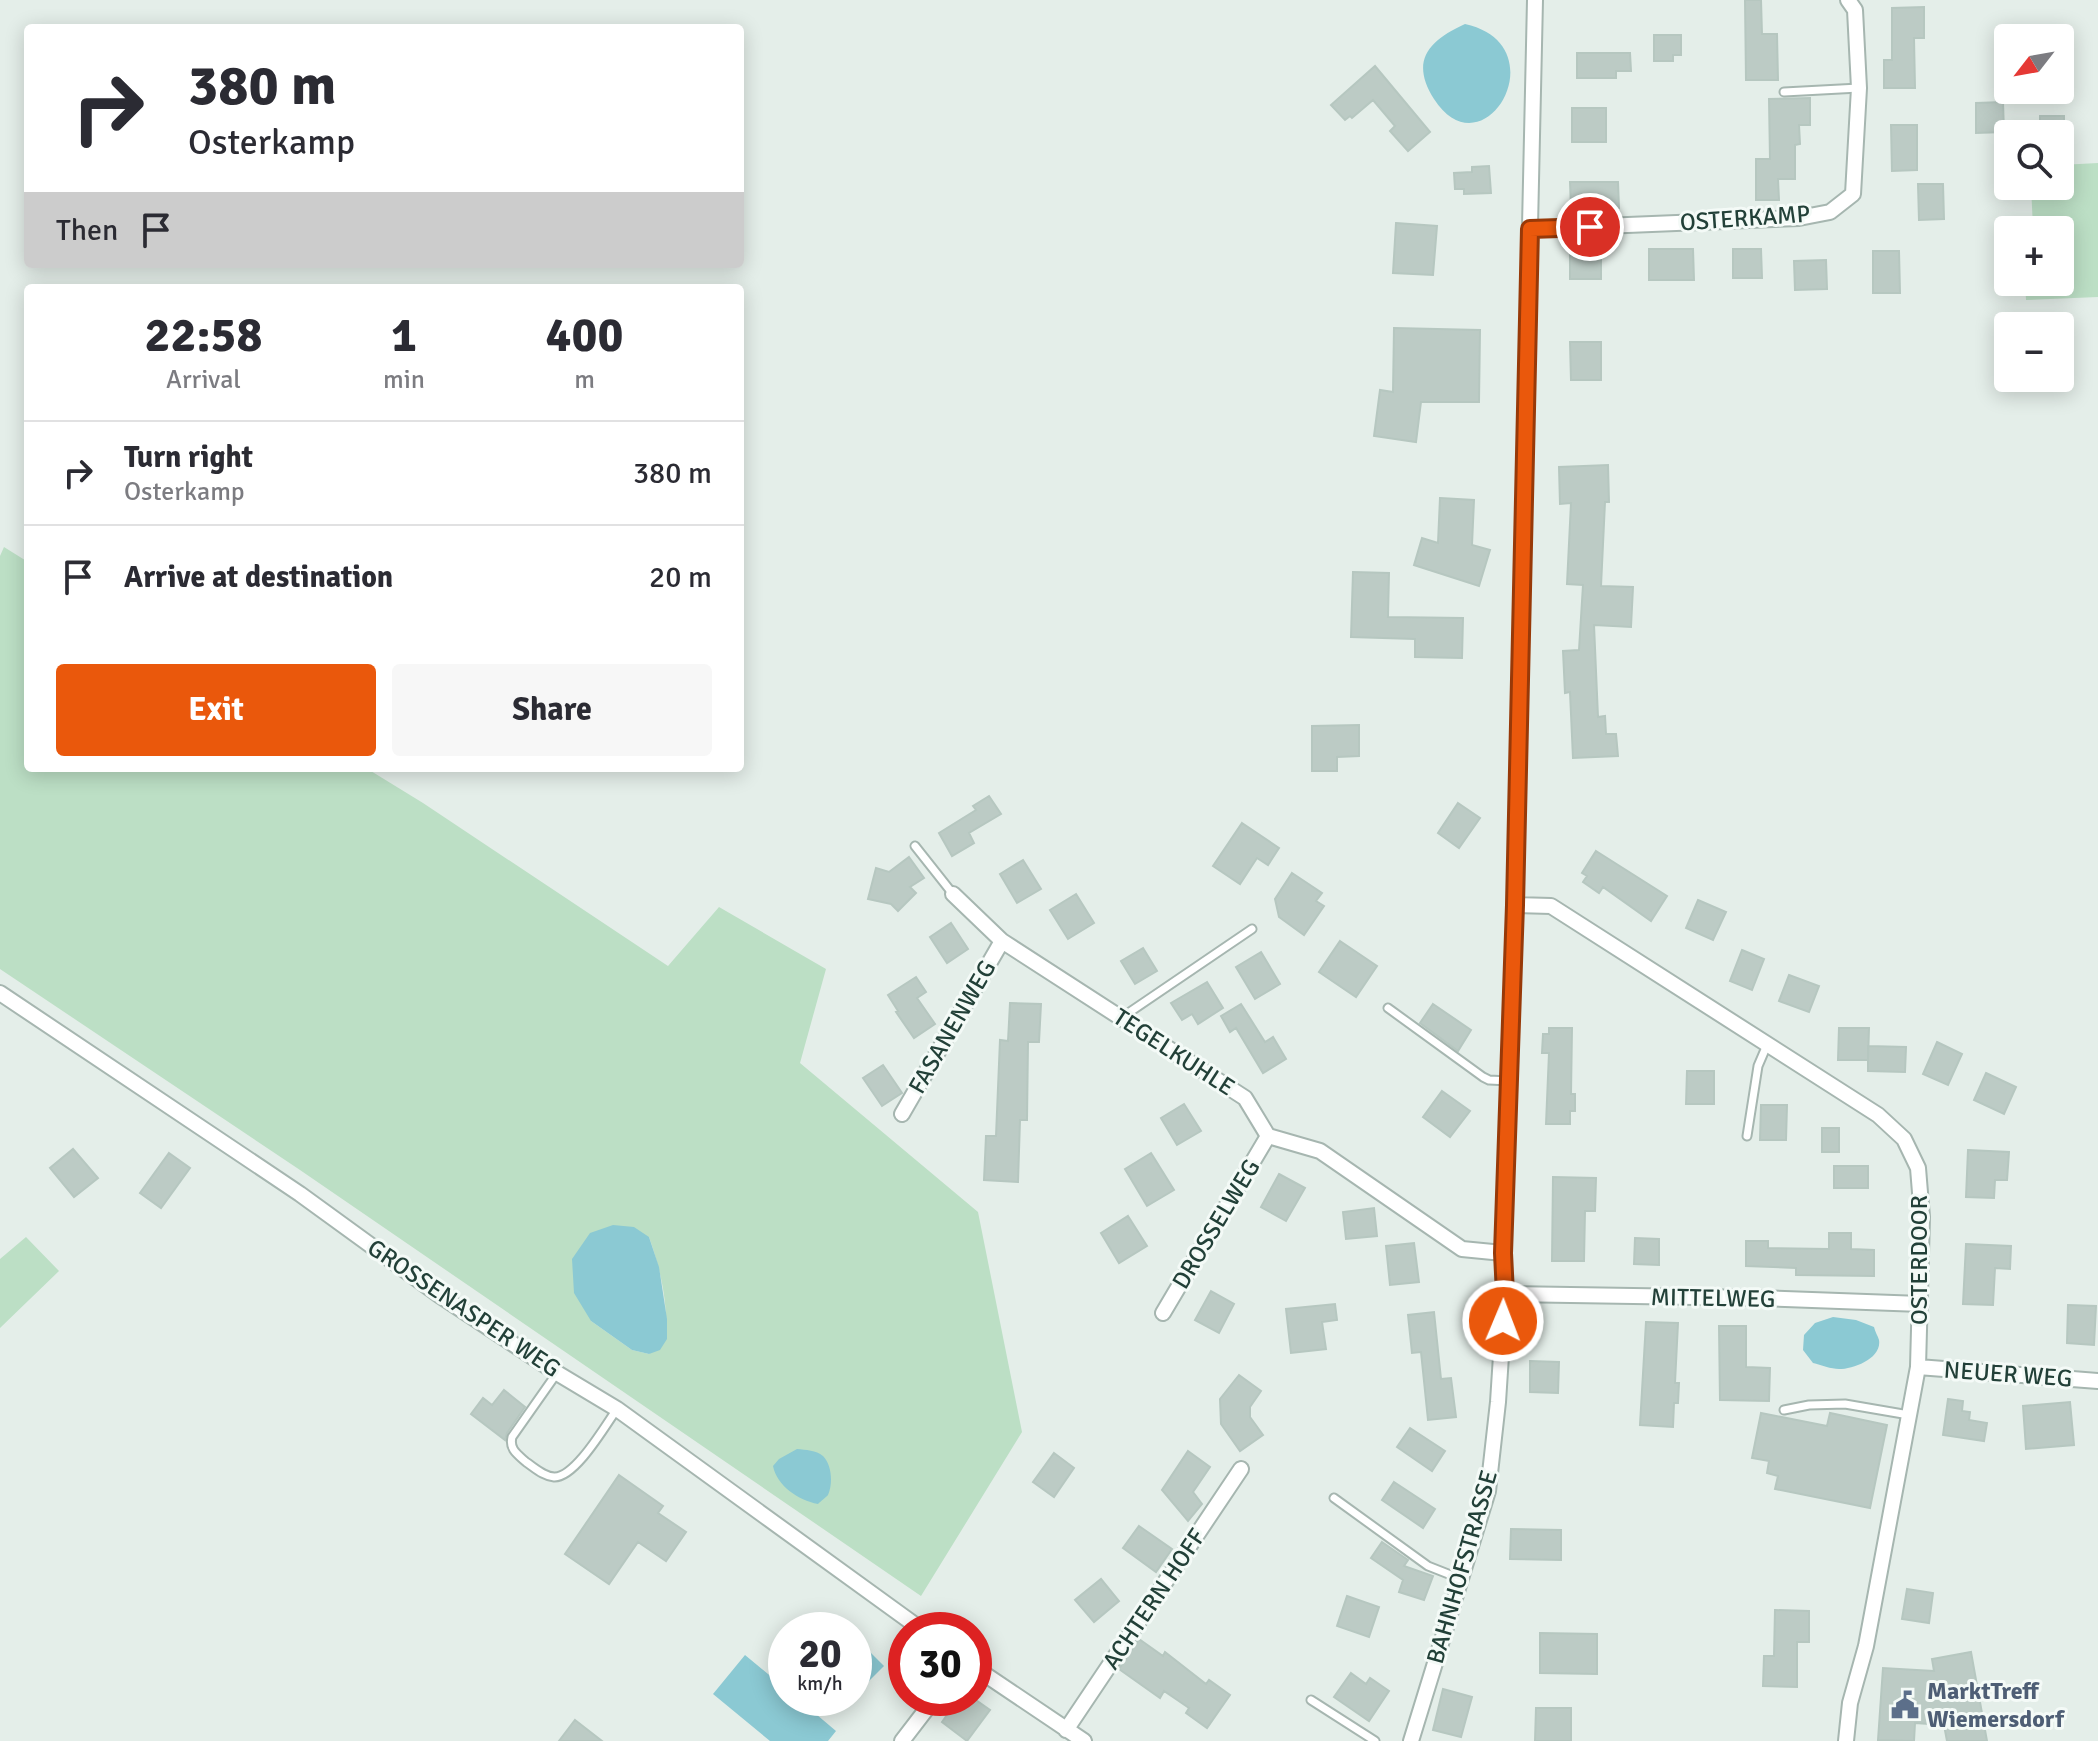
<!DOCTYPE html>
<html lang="en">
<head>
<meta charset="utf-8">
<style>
	:root { --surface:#fff; --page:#f7f7f7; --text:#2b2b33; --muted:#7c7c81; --line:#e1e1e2; --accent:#ea580c }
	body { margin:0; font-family:Signika,sans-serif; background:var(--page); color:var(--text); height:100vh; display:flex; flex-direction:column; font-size:30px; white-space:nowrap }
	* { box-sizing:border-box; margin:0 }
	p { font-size:26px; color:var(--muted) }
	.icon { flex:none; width:44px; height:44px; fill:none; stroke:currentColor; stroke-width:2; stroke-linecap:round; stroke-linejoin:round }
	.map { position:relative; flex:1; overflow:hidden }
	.sheet { position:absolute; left:24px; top:284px; width:720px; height:488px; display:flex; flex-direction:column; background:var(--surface); border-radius:8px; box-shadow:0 4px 20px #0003 }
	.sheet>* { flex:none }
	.top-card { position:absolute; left:24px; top:24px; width:720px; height:244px; border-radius:8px; box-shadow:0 4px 20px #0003; background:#fff; color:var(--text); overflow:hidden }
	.needle { width:52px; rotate:239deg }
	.buttons { position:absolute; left:1994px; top:24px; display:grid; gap:16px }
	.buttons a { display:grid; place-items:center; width:80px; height:80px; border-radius:8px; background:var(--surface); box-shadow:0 4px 20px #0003; font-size:40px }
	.speed { position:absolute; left:768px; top:1612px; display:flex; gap:16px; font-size:40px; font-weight:700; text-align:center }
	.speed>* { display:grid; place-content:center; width:104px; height:104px; border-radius:50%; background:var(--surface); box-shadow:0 4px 20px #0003; line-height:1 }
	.speed small { font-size:20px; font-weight:400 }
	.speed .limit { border:12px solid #d22; background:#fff; color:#111 }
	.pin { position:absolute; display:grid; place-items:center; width:68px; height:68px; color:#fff; margin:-34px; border:4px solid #fff; border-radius:50%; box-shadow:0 2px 8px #0007 }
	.me { position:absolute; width:88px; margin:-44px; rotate:1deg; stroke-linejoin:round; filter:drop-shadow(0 0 6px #0008) }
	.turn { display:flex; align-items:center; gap:28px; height:168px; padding:0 32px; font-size:36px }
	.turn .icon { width:104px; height:104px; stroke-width:2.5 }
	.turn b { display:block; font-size:56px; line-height:68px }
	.then { display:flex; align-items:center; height:76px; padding:0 32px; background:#0003; gap:16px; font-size:30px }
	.eta { display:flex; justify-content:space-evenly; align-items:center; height:136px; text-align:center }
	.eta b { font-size:48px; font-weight:700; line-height:56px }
	.primary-button { display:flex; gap:16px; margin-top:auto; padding:16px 32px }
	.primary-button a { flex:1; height:92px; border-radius:8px; background:var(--accent); color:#fff; font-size:32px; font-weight:700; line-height:92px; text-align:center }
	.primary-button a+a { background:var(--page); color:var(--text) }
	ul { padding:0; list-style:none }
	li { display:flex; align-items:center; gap:24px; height:104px; padding:0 32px; border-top:2px solid var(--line) }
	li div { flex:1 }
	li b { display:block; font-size:30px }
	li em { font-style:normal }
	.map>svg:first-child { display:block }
	.green { fill:#bcdfc5; fill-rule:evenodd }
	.water { fill:#8bc9d3 }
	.building { fill:#bccbc5; stroke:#b6c7c0; stroke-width:2 }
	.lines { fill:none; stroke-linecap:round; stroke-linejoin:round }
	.lane-casing { stroke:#a6b6b0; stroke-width:11 }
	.street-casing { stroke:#a6b6b0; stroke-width:18 }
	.lane { stroke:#fff; stroke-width:7 }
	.street { stroke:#fff; stroke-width:14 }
	.route-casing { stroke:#983908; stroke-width:20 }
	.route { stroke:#ea580c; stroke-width:14 }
	.labels { text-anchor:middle; stroke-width:6; stroke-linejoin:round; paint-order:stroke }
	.street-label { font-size:24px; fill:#224038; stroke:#f4faf7 }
	.service-label { font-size:24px; font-weight:bold; fill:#4e5e75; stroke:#f4faf7; text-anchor:start }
</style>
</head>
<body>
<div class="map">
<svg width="2098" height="1741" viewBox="0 0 2098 1741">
	<rect width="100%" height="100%" fill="#e4eee9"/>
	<path class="green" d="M 2098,163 L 2098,297 L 2026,300 L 2025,282 L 2060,282 L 2060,230 L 2022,230 L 2033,228 L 2031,186 L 2060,186 L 2060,165 Z
		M 4,547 L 28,562 L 28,768 L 366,768 L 423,803 L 668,966 L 719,907 L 826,969 L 800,1063 L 978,1212 L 1022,1432 L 921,1596 L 300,1170 L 0,969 L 0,556 ZM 649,1237 C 661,1271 668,1303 666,1339 L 649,1354 L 632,1350 L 591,1321 Z
		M 26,1237 L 59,1271 L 0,1328 L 0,1259 Z"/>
	<path class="water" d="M 1465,24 C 1560,45 1484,176 1434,99 C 1410,61 1428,41 1465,24 Z
		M 613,1225 L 634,1227 L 649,1237 L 659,1267 L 667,1319 L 667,1339 L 660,1350 L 649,1354 L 632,1350 L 591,1321 L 574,1293 L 572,1259 L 590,1233 Z
		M 1833,1317 L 1856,1320 L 1874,1327 C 1875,1332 1878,1336 1879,1340 C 1882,1358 1854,1369 1839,1369 C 1831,1369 1821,1365 1813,1363 L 1803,1350 L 1804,1335 L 1815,1323 Z
		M 797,1449 C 806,1450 816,1450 823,1456 C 832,1465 833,1484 828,1495 C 826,1497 820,1502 818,1504 C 798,1500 777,1486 773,1466 L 779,1459 Z
		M 857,1639 L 884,1666 L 855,1695 L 854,1643 Z
		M 745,1655 L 786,1689 L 786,1698 L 797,1698 L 836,1731 L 828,1741 L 770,1741 L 713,1694 Z"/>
	<path class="building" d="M 1745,0 L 1761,0 L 1762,34 L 1777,34 L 1778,80 L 1746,80 Z
		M 1924,7 L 1924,38 L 1914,38 L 1915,88 L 1884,88 L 1884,60 L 1892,60 L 1892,8 Z
		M 1654,35 L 1681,35 L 1681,55 L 1673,55 L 1673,61 L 1654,61 Z
		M 1577,53 L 1630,53 L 1631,71 L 1616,71 L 1616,78 L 1577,78 Z
		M 1375,66 L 1430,132 L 1408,151 L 1390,131 L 1395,126 L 1373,100 L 1352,118 L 1350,116 L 1345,120 L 1331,105 Z
		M 1810,98 L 1810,125 L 1799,125 L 1800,144 L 1795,145 L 1795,179 L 1778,179 L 1779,200 L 1756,200 L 1756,159 L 1770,159 L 1769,99 Z
		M 2003,102 L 2004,132 L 1976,133 L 1976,103 Z
		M 1572,108 L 1606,108 L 1606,142 L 1572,142 Z
		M 2040,116 L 2064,116 L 2064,134 L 2040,134 Z
		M 1891,125 L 1917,125 L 1917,170 L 1892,171 Z
		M 1489,166 L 1491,193 L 1464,194 L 1464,189 L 1455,189 L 1454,173 L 1472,172 L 1472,167 Z
		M 1570,182 L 1618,182 L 1619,208 L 1571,208 Z
		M 1918,184 L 1943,184 L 1944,219 L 1919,220 Z
		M 1396,223 L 1437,226 L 1433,275 L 1393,273 Z
		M 1649,249 L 1693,249 L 1694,280 L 1649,280 Z
		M 1733,249 L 1761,249 L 1762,278 L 1733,278 Z
		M 1570,251 L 1601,251 L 1601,279 L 1570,279 Z
		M 1873,251 L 1899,251 L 1900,293 L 1873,293 Z
		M 1826,260 L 1827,289 L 1795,290 L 1794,261 Z
		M 1394,328 L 1480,330 L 1479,402 L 1421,402 L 1416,442 L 1374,436 L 1380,390 L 1393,392 Z
		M 1570,342 L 1601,342 L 1601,380 L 1571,380 Z
		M 1608,465 L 1609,502 L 1605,502 L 1601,586 L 1633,587 L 1631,627 L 1594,625 L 1598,717 L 1605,716 L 1606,734 L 1616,734 L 1618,756 L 1573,758 L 1570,692 L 1565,693 L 1563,651 L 1579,650 L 1583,585 L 1567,584 L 1571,503 L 1560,504 L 1559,467 Z
		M 1440,498 L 1474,500 L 1472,545 L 1490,550 L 1479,586 L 1414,565 L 1422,538 L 1438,543 Z
		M 1353,572 L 1389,573 L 1388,617 L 1463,618 L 1462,658 L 1415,657 L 1415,639 L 1351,637 Z
		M 1359,725 L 1359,756 L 1337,757 L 1337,771 L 1312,771 L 1312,726 Z
		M 989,796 L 1001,814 L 969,833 L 974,843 L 952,856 L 939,833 L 976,810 L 973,806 Z
		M 1458,803 L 1480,818 L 1459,848 L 1438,833 Z
		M 1242,823 L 1279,848 L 1268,865 L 1257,858 L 1240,884 L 1213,866 Z
		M 1596,851 L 1667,896 L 1651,921 L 1603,887 L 1599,893 L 1583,882 L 1587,876 L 1582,873 Z
		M 909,857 L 924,878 L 910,887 L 916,893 L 898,911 L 891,904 L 868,899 L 876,868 L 889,872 Z
		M 1023,860 L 1041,889 L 1017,903 L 1000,874 Z
		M 1292,873 L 1322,893 L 1316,901 L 1324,906 L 1304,935 L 1279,917 L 1275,899 Z
		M 1076,894 L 1094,923 L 1068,939 L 1050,910 Z
		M 1698,900 L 1726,912 L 1713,940 L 1686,928 Z
		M 951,923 L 968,949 L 947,963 L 930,937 Z
		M 1340,941 L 1377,966 L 1356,997 L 1319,972 Z
		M 1143,948 L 1157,971 L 1135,984 L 1121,961 Z
		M 1742,950 L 1764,959 L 1752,990 L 1730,981 Z
		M 1261,952 L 1280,984 L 1255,999 L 1236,967 Z
		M 1789,975 L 1819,986 L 1809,1012 L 1779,1001 Z
		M 916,977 L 926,992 L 917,998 L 935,1024 L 914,1038 L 896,1012 L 898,1011 L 888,995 Z
		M 1207,982 L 1223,1008 L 1198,1024 L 1192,1014 L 1182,1020 L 1171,1003 Z
		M 1010,1003 L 1041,1004 L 1039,1042 L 1028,1042 L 1027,1120 L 1020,1120 L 1018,1182 L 984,1180 L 986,1136 L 996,1136 L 1000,1040 L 1008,1041 Z
		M 1241,1004 L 1265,1042 L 1273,1037 L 1286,1059 L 1263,1073 L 1236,1028 L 1230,1032 L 1221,1016 Z
		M 1433,1004 L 1471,1030 L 1458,1051 L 1420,1023 Z
		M 1549,1028 L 1572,1028 L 1571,1094 L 1575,1094 L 1575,1111 L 1570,1111 L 1570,1124 L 1546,1124 L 1549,1053 L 1542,1053 L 1543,1034 L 1549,1034 Z
		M 1839,1028 L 1869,1028 L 1868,1060 L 1838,1060 Z
		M 1937,1042 L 1962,1054 L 1948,1085 L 1923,1074 Z
		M 1868,1046 L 1906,1047 L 1905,1072 L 1868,1071 Z
		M 883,1065 L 902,1093 L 882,1106 L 863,1078 Z
		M 1687,1071 L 1714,1071 L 1714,1104 L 1686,1104 Z
		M 1986,1073 L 2016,1087 L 2004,1114 L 1974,1100 Z
		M 1442,1091 L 1470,1111 L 1450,1137 L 1423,1117 Z
		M 1184,1104 L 1201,1131 L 1177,1145 L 1161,1118 Z
		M 1761,1105 L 1787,1105 L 1786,1140 L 1760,1140 Z
		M 1822,1128 L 1839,1128 L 1839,1152 L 1822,1152 Z
		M 73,1149 L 98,1178 L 74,1197 L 50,1168 Z
		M 1968,1150 L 2009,1152 L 2007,1180 L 1995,1180 L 1994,1198 L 1966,1197 Z
		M 169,1153 L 190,1168 L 161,1208 L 140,1193 Z
		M 1151,1153 L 1174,1190 L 1147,1206 L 1125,1169 Z
		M 1834,1166 L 1868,1166 L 1868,1188 L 1834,1188 Z
		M 1279,1174 L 1305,1188 L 1286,1221 L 1261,1207 Z
		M 1553,1177 L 1596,1178 L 1595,1211 L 1585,1211 L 1584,1261 L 1552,1261 Z
		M 1374,1208 L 1377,1236 L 1346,1239 L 1343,1212 Z
		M 1128,1216 L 1147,1246 L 1119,1263 L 1101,1233 Z
		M 1829,1233 L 1851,1233 L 1851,1249 L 1874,1250 L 1874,1276 L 1796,1275 L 1796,1268 L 1746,1266 L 1746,1241 L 1768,1241 L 1768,1248 L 1829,1249 Z
		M 1635,1238 L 1659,1239 L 1659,1265 L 1634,1264 Z
		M 1414,1243 L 1419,1282 L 1390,1285 L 1386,1246 Z
		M 1966,1244 L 2011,1246 L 2010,1269 L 1995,1268 L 1993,1305 L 1963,1304 Z
		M 1211,1291 L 1234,1304 L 1219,1333 L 1195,1320 Z
		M 1335,1304 L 1337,1320 L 1322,1322 L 1326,1349 L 1291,1353 L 1286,1309 Z
		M 2068,1305 L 2096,1306 L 2094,1345 L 2067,1343 Z
		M 1434,1312 L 1441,1379 L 1451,1378 L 1456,1417 L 1428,1420 L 1421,1352 L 1412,1353 L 1408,1315 Z
		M 1646,1322 L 1678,1323 L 1675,1383 L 1679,1383 L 1678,1403 L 1674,1403 L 1673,1427 L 1640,1425 Z
		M 1719,1326 L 1746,1326 L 1746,1367 L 1770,1368 L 1769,1401 L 1720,1400 Z
		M 1530,1361 L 1559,1362 L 1558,1393 L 1530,1392 Z
		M 1239,1375 L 1261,1391 L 1250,1407 L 1250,1417 L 1263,1435 L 1240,1451 L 1221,1424 L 1220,1399 Z
		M 504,1390 L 525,1407 L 507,1433 L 505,1440 L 471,1414 L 483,1398 L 492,1405 Z
		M 1948,1399 L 1963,1401 L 1962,1411 L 1970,1412 L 1969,1420 L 1987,1423 L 1984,1441 L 1943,1435 Z
		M 2070,1402 L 2074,1445 L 2026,1449 L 2023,1406 Z
		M 1761,1413 L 1827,1426 L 1830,1413 L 1887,1425 L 1870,1508 L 1775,1489 L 1778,1476 L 1767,1473 L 1769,1461 L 1752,1458 Z
		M 1410,1428 L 1445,1451 L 1432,1471 L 1397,1447 Z
		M 1188,1451 L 1210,1467 L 1193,1492 L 1202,1504 L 1188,1521 L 1162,1490 Z
		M 1054,1453 L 1074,1468 L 1054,1497 L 1033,1482 Z
		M 619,1475 L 663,1506 L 658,1513 L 686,1532 L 666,1561 L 638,1542 L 609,1584 L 565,1554 Z
		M 1394,1482 L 1435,1509 L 1423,1528 L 1382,1500 Z
		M 1139,1526 L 1172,1549 L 1156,1572 L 1123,1548 Z
		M 1511,1529 L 1561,1530 L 1561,1560 L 1510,1559 Z
		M 1382,1542 L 1408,1560 L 1404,1566 L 1433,1576 L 1424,1600 L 1399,1592 L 1403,1580 L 1371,1558 Z
		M 1101,1579 L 1119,1601 L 1094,1622 L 1075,1600 Z
		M 1907,1589 L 1933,1593 L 1929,1623 L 1902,1619 Z
		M 1347,1596 L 1379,1607 L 1369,1637 L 1337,1626 Z
		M 1775,1610 L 1809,1611 L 1809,1642 L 1797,1642 L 1797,1687 L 1763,1686 L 1764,1656 L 1774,1656 Z
		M 1540,1633 L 1597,1634 L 1597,1674 L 1540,1673 Z
		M 1139,1639 L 1163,1656 L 1165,1652 L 1206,1684 L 1209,1680 L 1230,1695 L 1207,1728 L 1186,1713 L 1189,1708 L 1164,1691 L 1160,1698 L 1119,1669 Z
		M 1971,1652 L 1987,1741 L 1947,1741 L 1944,1725 L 1915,1723 L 1914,1741 L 1878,1740 L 1883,1668 L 1934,1671 L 1932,1659 Z
		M 1351,1673 L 1366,1684 L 1370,1678 L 1389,1691 L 1369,1721 L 1334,1697 Z
		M 1443,1689 L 1472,1697 L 1461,1737 L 1433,1730 Z
		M 959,1698 L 973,1698 L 990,1710 L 967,1741 L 942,1722 Z
		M 1536,1708 L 1571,1708 L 1571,1741 L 1535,1741 Z
		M 575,1720 L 602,1741 L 559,1741 Z"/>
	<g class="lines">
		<defs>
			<path id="lane" d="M 1784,92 L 1859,88
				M 915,846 L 953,894
				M 1388,1008 L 1483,1077 L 1489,1080 L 1509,1081
				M 1121,1018 L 1252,929
				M 1747,1136 L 1758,1066 L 1767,1045
				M 557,1373 L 512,1437 C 509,1449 517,1454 526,1462 C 535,1468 543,1476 554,1477 C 575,1478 605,1426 617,1409
				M 1784,1410 L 1809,1405 L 1845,1404 L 1909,1415
				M 1334,1498 L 1428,1566 L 1461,1579
				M 1311,1700 L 1375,1741"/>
			<path id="street" d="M 1530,229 L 1799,218 L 1830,212 L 1853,194 L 1859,88 L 1855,10 L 1848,0
				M 953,894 L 1002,941 L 1245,1098 L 1268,1136 L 1320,1151 L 1462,1249 L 1503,1253
				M 1515,905 L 1551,906 L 1878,1115 L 1904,1139 L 1918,1168 L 1922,1217 L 1918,1367 L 1866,1646 L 1850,1703 L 1846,1741
				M 0,993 L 300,1194 L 439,1295 L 557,1373 L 617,1409 L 922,1630
				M 902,1114 L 1002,941
				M 1505,1294 L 1758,1298 L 1921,1304
				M 1163,1313 L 1268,1136
				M 1918,1367 L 2098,1381
				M 974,1667 L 1084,1741
				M 1066,1730 L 1241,1469
				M 902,1741 L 935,1698
				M 1411,1741 L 1488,1491 L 1498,1402 L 1505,1294 L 1503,1253 L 1515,905 L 1535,0"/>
		</defs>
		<use href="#lane" class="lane-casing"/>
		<use href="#street" class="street-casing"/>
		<use href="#lane" class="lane"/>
		<use href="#street" class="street"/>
	</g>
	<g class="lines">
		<defs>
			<path id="route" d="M 1503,1321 L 1505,1294 L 1503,1253 L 1515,905 L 1530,229 L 1590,227"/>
		</defs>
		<use href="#route" class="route-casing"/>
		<use href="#route" class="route"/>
	</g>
	<defs>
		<symbol id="civic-bare" viewBox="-9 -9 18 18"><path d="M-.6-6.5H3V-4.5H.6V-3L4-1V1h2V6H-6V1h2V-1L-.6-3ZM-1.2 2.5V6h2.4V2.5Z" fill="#5c6f8a" stroke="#f4faf7" stroke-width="2.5" paint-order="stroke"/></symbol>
	</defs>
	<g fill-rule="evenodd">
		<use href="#civic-bare" x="1885" y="1685" width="40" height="40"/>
	</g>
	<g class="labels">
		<g class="street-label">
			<text transform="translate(1745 218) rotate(-4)" y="8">OSTERKAMP</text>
			<text transform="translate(952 1027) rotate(-60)" y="8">FASANENWEG</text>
			<text transform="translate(1174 1052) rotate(33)" y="8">TEGELKUHLE</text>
			<text transform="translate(1216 1224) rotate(-59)" y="8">DROSSELWEG</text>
			<text transform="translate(1919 1260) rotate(-90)" y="8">OSTERDOOR</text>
			<text transform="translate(1713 1298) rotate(1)" y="8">MITTELWEG</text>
			<text transform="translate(464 1308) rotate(34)" y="8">GROSSENASPER WEG</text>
			<text transform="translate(2008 1374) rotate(4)" y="8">NEUER WEG</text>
			<text transform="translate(1462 1567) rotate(-74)" y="8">BAHNHOFSTRASSE</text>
			<text transform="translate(1154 1599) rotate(-56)" y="8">ACHTERN HOFF</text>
		</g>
		<g class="service-label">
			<text x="1927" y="1699">MarktTreff<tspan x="1927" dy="28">Wiemersdorf</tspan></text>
		</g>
	</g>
</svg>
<div class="buttons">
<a><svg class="needle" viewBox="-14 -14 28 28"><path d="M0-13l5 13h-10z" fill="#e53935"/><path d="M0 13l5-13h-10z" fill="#7c7c81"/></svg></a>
<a><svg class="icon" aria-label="search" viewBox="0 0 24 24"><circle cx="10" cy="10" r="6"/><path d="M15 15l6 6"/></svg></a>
<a>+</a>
<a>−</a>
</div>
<div class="speed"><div>20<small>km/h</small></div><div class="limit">30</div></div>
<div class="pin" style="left:1590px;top:227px;background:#d93025"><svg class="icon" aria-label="arrive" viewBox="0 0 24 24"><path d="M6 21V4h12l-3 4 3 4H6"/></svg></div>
<svg class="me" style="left:1503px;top:1321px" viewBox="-20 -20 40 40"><circle r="17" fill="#ea580c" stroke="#fff" stroke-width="3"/><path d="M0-11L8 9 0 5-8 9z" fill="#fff"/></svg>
<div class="top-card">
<div class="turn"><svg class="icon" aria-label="right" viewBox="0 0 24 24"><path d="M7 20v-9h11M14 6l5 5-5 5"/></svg><div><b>380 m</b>Osterkamp</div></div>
<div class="then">Then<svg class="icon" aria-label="arrive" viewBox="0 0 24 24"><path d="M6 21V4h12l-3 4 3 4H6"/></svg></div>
</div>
<section class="sheet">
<div class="eta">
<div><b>22:58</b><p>Arrival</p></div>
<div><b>1</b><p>min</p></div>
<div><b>400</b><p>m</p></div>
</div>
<ul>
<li><svg class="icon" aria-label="right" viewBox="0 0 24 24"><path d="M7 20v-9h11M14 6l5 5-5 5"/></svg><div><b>Turn right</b><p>Osterkamp</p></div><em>380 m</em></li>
<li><svg class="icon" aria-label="arrive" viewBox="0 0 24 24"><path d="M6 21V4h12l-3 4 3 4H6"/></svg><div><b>Arrive at destination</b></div><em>20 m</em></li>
</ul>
<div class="primary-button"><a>Exit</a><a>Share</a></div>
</section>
</div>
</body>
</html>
